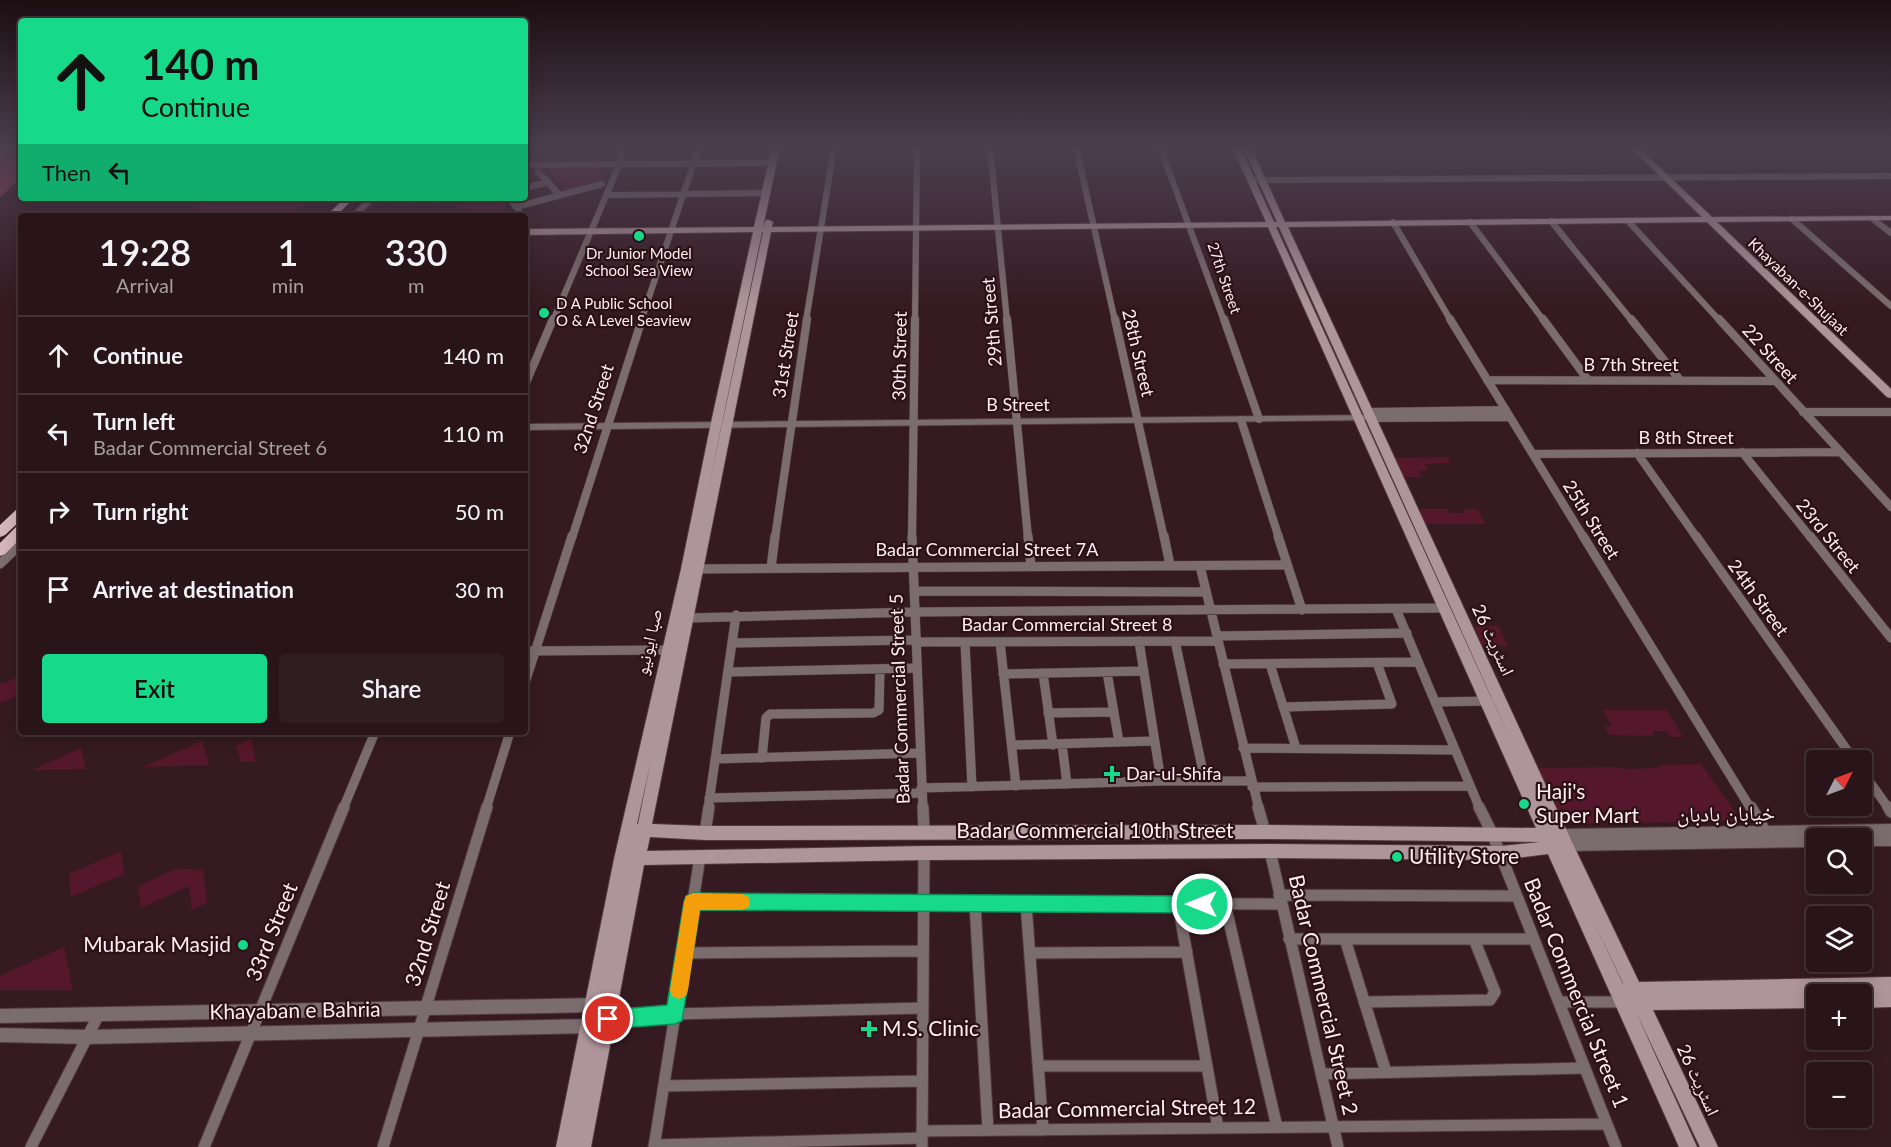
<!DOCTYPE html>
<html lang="en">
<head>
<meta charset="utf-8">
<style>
	:root { --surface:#281419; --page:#301d22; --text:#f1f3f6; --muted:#a59ea2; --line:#443338; --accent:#16d989 }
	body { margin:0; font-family:Lato,"Noto Naskh Arabic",sans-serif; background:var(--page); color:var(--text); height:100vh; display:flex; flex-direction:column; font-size:22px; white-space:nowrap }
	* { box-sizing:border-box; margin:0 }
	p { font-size:20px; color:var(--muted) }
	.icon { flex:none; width:33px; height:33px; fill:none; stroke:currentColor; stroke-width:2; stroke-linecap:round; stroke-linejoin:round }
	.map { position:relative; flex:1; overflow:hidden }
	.drawer { position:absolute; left:18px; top:213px; width:510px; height:522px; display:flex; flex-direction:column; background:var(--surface); border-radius:6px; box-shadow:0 3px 15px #0003,0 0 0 2px var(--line) }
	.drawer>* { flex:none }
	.top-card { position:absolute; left:18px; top:18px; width:510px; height:183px; border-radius:6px; box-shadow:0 3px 15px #0003,0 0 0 2px var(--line); background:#16d989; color:#111; overflow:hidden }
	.needle { width:39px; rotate:48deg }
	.fabs { position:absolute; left:1806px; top:750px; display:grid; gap:12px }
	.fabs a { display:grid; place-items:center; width:66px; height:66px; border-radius:6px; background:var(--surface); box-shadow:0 3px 15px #0003,0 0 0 2px var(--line); font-size:30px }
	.pin { position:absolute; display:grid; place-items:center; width:51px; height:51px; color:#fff; margin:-26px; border:3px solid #fff; border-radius:50%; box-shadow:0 2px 6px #0007 }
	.me { position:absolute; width:66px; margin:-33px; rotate:270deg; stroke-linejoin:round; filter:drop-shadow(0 0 4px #0008) }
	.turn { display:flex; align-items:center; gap:21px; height:126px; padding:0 24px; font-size:27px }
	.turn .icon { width:78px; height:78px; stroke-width:2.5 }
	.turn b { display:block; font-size:42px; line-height:51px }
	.then { display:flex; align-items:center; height:57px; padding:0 24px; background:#0003; gap:12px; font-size:22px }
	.eta { display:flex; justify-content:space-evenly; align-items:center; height:102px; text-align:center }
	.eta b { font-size:36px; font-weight:600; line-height:42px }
	.primary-button { display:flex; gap:12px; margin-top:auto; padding:12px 24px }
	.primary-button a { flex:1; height:69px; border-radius:6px; background:var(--accent); color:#111; font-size:24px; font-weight:600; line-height:69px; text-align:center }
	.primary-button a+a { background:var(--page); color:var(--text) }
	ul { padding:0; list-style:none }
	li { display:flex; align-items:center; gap:18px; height:78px; padding:0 24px; border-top:2px solid var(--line) }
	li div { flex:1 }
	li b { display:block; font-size:22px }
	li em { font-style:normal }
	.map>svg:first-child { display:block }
	.green { fill:#55172c }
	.water { fill:#8f3552 }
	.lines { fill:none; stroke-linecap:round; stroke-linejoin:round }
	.minor-far3-casing { stroke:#51383e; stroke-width:7 }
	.minor-far2-casing { stroke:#51383e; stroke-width:9 }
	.minor-far1-casing { stroke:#51383e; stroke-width:10 }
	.minor-casing { stroke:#51383e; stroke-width:13 }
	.tertiary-casing { stroke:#51383e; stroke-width:2 }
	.secondary-casing { stroke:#51383e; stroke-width:2 }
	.primary-casing { stroke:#51383e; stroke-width:1 }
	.minor-far3 { stroke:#7b6c6f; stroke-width:6 }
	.minor-far2 { stroke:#7b6c6f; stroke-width:8 }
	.minor-far1 { stroke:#7b6c6f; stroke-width:9 }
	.minor { stroke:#7b6c6f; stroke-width:11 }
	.tertiary { fill:#7b6c6f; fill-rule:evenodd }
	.secondary { fill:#ae959b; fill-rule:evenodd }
	.primary { fill:#d5b5bd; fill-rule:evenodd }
	.route { fill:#16d989; stroke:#0e8d59; stroke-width:1.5 }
	.slow { fill:#f59e0b }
	.poi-dot { fill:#16d989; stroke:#2b1018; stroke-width:2 }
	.labels { text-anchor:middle; stroke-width:4.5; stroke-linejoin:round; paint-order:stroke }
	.far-poi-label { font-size:15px; fill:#fdedf1; stroke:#2b1018 }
	.far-street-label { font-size:15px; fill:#fdedf1; stroke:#2b1018 }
	.street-label { font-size:18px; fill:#fdedf1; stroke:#2b1018 }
	.poi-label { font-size:18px; fill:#fdedf1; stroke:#2b1018; text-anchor:start }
	.near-poi-label { font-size:21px; fill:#fdedf1; stroke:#2b1018; text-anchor:start }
	.near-street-label { font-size:21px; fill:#fdedf1; stroke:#2b1018 }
</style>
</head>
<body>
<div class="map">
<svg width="1891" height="1147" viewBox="0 0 1891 1147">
	<rect width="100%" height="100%" fill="#351a21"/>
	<path class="green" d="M 548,168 L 599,168 L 604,174 L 602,175 L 604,178 L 587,183 L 589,186 L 566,192 L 561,185 L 573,181 L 558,182 Z
		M 205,198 L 311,198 L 292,216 L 188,216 Z
		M 375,198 L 462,198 L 432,205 L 429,200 L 406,206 L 402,200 L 388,204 L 378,202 L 365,216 L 357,216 Z
		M 475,200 L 502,200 L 508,209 L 494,213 L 493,216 L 464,216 L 475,211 L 460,210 L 457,205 Z
		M 1448,457 L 1451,463 L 1425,464 L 1428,470 L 1419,471 L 1421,477 L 1399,477 L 1390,458 Z
		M 1423,509 L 1448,509 L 1450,513 L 1465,513 L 1464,509 L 1478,509 L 1485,524 L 1424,524 L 1418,511 Z
		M 1474,626 L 1498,626 L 1508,646 L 1482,646 Z
		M 21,676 L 21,695 L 0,703 L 0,684 Z
		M 1603,710 L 1667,710 L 1683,737 L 1671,737 L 1667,731 L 1652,731 L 1655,736 L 1610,735 L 1604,727 L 1612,726 Z
		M 251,739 L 256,762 L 241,762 L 236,746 Z
		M 202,741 L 209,765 L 143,767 Z
		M 81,748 L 86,769 L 32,770 Z
		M 1701,764 L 1742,821 L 1559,824 L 1532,768 L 1614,767 L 1623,769 L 1658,768 L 1661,765 Z
		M 121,851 L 124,874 L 71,897 L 69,874 Z
		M 176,869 L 203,870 L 207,903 L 192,910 L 189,886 L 141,908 L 138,886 Z
		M 64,947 L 73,990 L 0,990 L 0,976 Z"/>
	<path class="water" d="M 0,147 L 21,147 L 21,178 L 0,197 Z"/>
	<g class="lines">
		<defs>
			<path id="minor-far3" d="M 990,147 L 1007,321
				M 1076,147 L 1115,321
				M 1160,147 L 1224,321
				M 525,165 L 773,163
				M 538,172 L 548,182
				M 1250,180 L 1891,176
				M 525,188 L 548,182 L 559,195
				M 606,195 L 766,193
				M 509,198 L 519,211
				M 516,207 L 602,184
				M 354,216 L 372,198
				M 1792,219 L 1891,306
				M 1873,219 L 1891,233
				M 1551,221 L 1632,321
				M 1628,221 L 1720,321
				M 1393,222 L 1451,321
				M 1470,222 L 1544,321
				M 553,321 L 619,165 L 623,147
				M 641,321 L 699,147
				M 806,321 L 834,147
				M 915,321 L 917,147"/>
			<path id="minor-far2" d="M 1007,319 L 1028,538
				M 1115,319 L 1164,538
				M 1224,319 L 1259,419
				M 1450,319 L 1584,538
				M 1543,319 L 1588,380
				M 1631,319 L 1680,380
				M 1719,319 L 1891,507
				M 1487,380 L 1774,381
				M 525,385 L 553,319
				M 1369,412 L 1506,410
				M 1803,412 L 1891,412
				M 1371,418 L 1510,417
				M 1241,420 L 1279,538
				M 1742,452 L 1811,538
				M 1637,453 L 1697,538
				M 1533,454 L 1840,452
				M 572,538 L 642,319
				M 775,538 L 807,319
				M 912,538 L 915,319"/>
			<path id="minor-far1" d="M 912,536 L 923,809
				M 1028,536 L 1031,566
				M 1164,536 L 1170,565
				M 1278,536 L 1302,610
				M 1583,536 L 1751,809
				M 1696,536 L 1854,760
				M 1810,536 L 1891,638
				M 0,564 L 21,544
				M 1200,566 L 1259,809
				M 771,568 L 775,536
				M 693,569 L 1287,565
				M 914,591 L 1206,592
				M 1396,609 L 1480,809
				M 689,618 L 915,612 L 1444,608
				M 1217,636 L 1407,633
				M 1139,641 L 1161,781
				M 1175,641 L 1205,781
				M 916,642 L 1218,641
				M 965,642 L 972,787
				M 1000,642 L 1016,786
				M 733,643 L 916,640
				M 525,651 L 673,650
				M 1223,664 L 1418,662
				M 1270,664 L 1296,748
				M 729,672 L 917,668
				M 1107,672 L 1119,742
				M 1043,673 L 1053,745
				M 1003,674 L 1144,671
				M 525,683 L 572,536
				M 1435,702 L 1489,701
				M 1283,707 L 1392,704 L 1377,663
				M 1048,713 L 1114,712
				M 1062,744 L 1067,784
				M 1012,745 L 1154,741
				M 1243,748 L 1455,750
				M 762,758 L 766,718 L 770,714 L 873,713 L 879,710 L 880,669
				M 715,759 L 919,753
				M 1862,771 L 1889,809
				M 1252,787 L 1469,786
				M 921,788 L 1161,781 L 1251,781
				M 709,798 L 921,793
				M 343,809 L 375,732
				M 486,809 L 510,732
				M 708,809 L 736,615"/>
			<path id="minor" d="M 923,807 L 924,831
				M 1258,807 L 1265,832
				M 1479,807 L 1492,833 L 1616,1147
				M 1751,807 L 1767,834
				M 1888,807 L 1891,812
				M 705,833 L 709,807
				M 1270,851 L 1338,1147
				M 1279,895 L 1517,896
				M 693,902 L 1281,904
				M 975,904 L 988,1130
				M 1026,904 L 1043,1130
				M 1178,904 L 1218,1128
				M 1225,904 L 1277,1127
				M 1289,939 L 1533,939
				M 1345,939 L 1386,1072
				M 684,953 L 923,951
				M 1030,953 L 1187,952
				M 1364,1002 L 1490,1000 L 1495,992 L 1474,939
				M 1559,1002 L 1623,1002
				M 608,1019 L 675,1014 L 923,1008
				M 1039,1066 L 1207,1066
				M 1321,1074 L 1585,1068
				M 664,1086 L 922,1081
				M 922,1131 L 1607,1124
				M 654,1145 L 922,1138
				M 31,1147 L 99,1014
				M 204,1147 L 344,807
				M 383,1147 L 487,807
				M 654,1147 L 700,857
				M 922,1147 L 924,853"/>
			<path id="tertiary" d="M 1371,415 L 1376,418 L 1374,420 L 525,430 L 525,424 Z
				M 1891,824 L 1891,846 L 1862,846 L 1862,838 L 1856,838 L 1857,836 L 1821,837 L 1821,838 L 1816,838 L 1816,847 L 1566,851 L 1561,849 L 1559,845 L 1561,841 L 1556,839 L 1555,835 L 1556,831 L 1561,829 Z
				M 597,998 L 602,1000 L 604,1005 L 602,1010 L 597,1012 L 0,1023 L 0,1009 Z
				M 594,1019 L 599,1021 L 601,1026 L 599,1031 L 594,1033 L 88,1044 L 0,1042 L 0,1028 L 88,1030 Z"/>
			<path id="secondary" d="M 772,147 L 780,147 L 763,227 L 766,220 L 769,220 L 773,222 L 772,227 L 1266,222 L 1232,147 L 1240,147 L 1274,222 L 1277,222 L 1243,147 L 1251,147 L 1285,222 L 1702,217 L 1630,147 L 1638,147 L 1712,217 L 1891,216 L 1891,220 L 1717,222 L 1891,389 L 1891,398 L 1887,397 L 1707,222 L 1288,227 L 1571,840 L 1639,982 L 1891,977 L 1891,1007 L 1862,1008 L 1862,994 L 1816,994 L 1816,1008 L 1653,1010 L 1718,1147 L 1700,1147 L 1635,1010 L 1697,1147 L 1679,1147 L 1548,854 L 1501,860 L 1270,858 L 924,860 L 644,865 L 591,1147 L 556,1147 L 614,859 L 681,569 L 712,418 L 753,232 L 525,235 L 525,229 L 754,227 ZM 1268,227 L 1536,828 L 1265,825 L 705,826 L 652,824 L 771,232 ZM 1276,227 L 1279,227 L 1513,745 ZM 762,232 L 763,232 L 708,490 ZM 651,760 L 638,824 L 637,824 ZM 650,837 L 705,840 L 1265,839 L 1540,842 L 1501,846 L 1270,844 L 924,846 L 647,851 ZM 1590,914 L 1623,983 L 1623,984 Z"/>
			<path id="primary" d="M 345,198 L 354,198 L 336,216 L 326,216 Z
				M 21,509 L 21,520 L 5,535 L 0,537 L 0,525 L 16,510 Z
				M 21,525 L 21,538 L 5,554 L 0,556 L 0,543 L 16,527 Z"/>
		</defs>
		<use href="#minor-far3" class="minor-far3-casing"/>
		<use href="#minor-far2" class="minor-far2-casing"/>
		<use href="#minor-far1" class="minor-far1-casing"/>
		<use href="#minor" class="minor-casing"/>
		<use href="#tertiary" class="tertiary-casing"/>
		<use href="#secondary" class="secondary-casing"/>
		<use href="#primary" class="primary-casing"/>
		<use href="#minor-far3" class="minor-far3"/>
		<use href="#minor-far2" class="minor-far2"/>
		<use href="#minor-far1" class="minor-far1"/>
		<use href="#minor" class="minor"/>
		<use href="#tertiary" class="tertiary"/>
		<use href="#secondary" class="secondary"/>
		<use href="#primary" class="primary"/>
	</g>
	<linearGradient id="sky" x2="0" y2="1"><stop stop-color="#1d0e12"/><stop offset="0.48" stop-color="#4b3e4e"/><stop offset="1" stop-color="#4b3e4e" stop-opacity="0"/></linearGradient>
	<rect width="1891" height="307" fill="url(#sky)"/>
	<path class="route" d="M 693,893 L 1202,896 L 1208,898 L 1210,904 L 1208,910 L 1202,913 L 700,910 L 682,1021 L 675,1024 L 608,1029 L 602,1026 L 599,1019 L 602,1013 L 608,1010 L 667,1005 L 684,902 L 686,896 Z"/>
	<path class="slow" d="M 693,893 L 742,894 L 748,896 L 750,902 L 748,908 L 742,910 L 700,910 L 688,990 L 686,996 L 679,999 L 672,996 L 670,990 L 684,902 L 686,896 Z"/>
	<g class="poi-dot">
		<circle cx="639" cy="236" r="6"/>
		<circle cx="544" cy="313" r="6"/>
		<path d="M1109 765h6v6h6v6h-6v6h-6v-6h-6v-6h6z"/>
		<circle cx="1524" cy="804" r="6"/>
		<circle cx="1397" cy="857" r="6"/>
		<circle cx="243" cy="945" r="6"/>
		<path d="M866 1020h6v6h6v6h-6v6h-6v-6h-6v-6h6z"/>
	</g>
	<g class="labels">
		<g class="far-poi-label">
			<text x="639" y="259">Dr Junior Model<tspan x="639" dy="17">School Sea View</tspan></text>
			<text x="556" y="309" text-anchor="start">D A Public School<tspan x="556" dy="17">O &amp; A Level Seaview</tspan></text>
		</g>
		<g class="far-street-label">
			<text transform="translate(1224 278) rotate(71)" y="5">27th Street</text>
			<text transform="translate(1798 287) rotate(44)" y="5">Khayaban-e-Shujaat</text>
		</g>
		<g class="street-label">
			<text transform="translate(992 322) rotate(-95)" y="6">29th Street</text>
			<text transform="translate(1138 353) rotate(77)" y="6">28th Street</text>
			<text transform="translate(1770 354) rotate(48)" y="6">22 Street</text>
			<text transform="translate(786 355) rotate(-81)" y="6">31st Street</text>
			<text transform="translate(900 356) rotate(-89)" y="6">30th Street</text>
			<text x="1631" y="371">B 7th Street</text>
			<text x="1018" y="411">B Street</text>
			<text transform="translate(594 409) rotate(-72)" y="6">32nd Street</text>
			<text x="1686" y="444">B 8th Street</text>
			<text transform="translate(1591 520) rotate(58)" y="6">25th Street</text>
			<text transform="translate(1828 536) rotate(51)" y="6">23rd Street</text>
			<text x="987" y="556">Badar Commercial Street 7A</text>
			<text transform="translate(1758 598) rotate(54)" y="6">24th Street</text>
			<text x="1067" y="631">Badar Commercial Street 8</text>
			<text transform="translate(1493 640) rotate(65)" y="6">اسٹریٹ 26</text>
			<text transform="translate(649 642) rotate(-77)" y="6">صبا ایونیو</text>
			<text transform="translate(900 699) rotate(-92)" y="6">Badar Commercial Street 5</text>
			<text transform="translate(1698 1080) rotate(65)" y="6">اسٹریٹ 26</text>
		</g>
		<g class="poi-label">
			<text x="1126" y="780">Dar-ul-Shifa</text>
		</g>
		<g class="near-poi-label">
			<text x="1536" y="799">Haji's<tspan x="1536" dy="24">Super Mart</tspan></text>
			<text x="1409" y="864">Utility Store</text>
			<text x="231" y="952" text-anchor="end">Mubarak Masjid</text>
			<text x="882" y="1036">M.S. Clinic</text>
		</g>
		<g class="near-street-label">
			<text transform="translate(1726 814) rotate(-1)" y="7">خیابان بادبان</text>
			<text x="1095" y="838">Badar Commercial 10th Street</text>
			<text transform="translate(272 932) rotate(-68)" y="7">33rd Street</text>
			<text transform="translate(428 934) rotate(-73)" y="7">32nd Street</text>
			<text transform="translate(1576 993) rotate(68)" y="7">Badar Commercial Street 1</text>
			<text transform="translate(1323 995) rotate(77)" y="7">Badar Commercial Street 2</text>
			<text transform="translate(295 1011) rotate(-1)" y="7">Khayaban e Bahria</text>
			<text transform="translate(1127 1109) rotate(-1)" y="7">Badar Commercial Street 12</text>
		</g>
	</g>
</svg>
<div class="fabs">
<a><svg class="needle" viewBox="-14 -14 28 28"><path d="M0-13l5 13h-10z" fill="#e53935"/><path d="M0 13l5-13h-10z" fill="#a59ea2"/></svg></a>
<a><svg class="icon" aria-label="search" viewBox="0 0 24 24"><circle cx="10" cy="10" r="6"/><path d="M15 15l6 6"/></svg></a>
<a><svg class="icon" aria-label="layers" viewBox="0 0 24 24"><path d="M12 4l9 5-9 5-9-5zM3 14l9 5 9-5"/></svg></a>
<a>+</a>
<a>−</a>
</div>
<div class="pin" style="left:608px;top:1019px;background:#d93025"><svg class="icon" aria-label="arrive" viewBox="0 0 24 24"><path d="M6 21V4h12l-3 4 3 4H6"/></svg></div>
<svg class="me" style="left:1202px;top:904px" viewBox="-20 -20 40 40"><circle r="17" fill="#16d989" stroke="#fff" stroke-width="3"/><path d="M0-11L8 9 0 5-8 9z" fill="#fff"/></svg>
<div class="top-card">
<div class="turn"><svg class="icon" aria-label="ahead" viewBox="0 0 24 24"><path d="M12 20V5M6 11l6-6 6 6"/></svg><div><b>140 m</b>Continue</div></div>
<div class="then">Then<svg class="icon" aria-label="left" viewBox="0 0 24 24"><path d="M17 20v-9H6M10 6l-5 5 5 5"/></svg></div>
</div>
<section class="drawer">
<div class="eta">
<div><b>19:28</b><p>Arrival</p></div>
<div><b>1</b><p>min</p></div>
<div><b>330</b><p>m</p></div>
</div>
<ul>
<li><svg class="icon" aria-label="ahead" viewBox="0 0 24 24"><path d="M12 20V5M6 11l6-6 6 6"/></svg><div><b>Continue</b></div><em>140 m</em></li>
<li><svg class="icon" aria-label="left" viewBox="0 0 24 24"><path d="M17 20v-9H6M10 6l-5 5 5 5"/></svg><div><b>Turn left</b><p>Badar Commercial Street 6</p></div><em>110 m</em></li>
<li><svg class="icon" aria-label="right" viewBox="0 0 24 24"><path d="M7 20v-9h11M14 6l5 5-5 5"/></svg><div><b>Turn right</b></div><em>50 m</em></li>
<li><svg class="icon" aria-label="arrive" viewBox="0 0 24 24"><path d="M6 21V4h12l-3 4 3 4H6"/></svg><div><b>Arrive at destination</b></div><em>30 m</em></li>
</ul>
<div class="primary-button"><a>Exit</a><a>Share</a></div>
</section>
</div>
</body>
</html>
